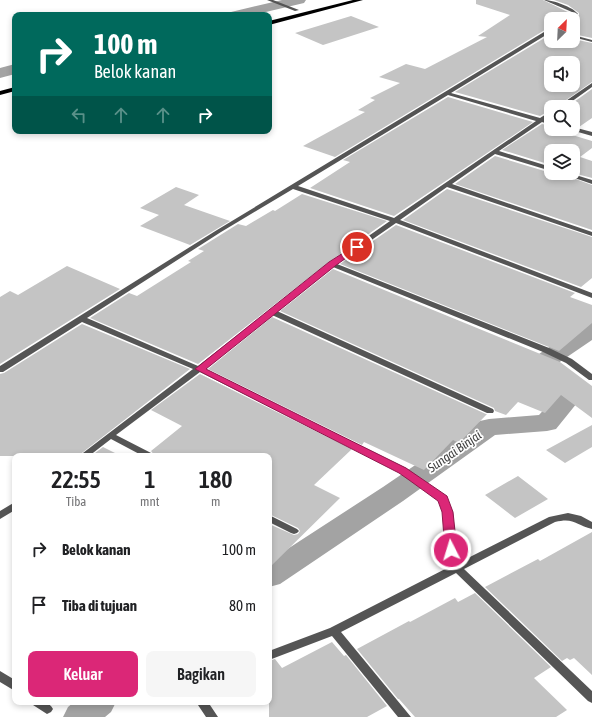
<!DOCTYPE html>
<html lang="id">
<head>
<meta charset="utf-8">
<style>
	:root { --surface:#fff; --page:#f6f6f6; --text:#202124; --muted:#757577; --accent:#db2777 }
	body { margin:0; font-family:"Asap Condensed",sans-serif; background:var(--page); color:var(--text); height:100vh; display:flex; flex-direction:column; font-size:15px; white-space:nowrap }
	* { box-sizing:border-box; margin:0 }
	p { font-size:13px; color:var(--muted) }
	.icon { flex:none; width:22px; height:22px; fill:none; stroke:currentColor; stroke-width:2; stroke-linecap:round; stroke-linejoin:round }
	.map { position:relative; flex:1; overflow:hidden }
	.details { position:absolute; left:12px; top:453px; width:260px; height:252px; display:flex; flex-direction:column; background:var(--surface); border-radius:8px; box-shadow:0 2px 6px #0003 }
	.details>* { flex:none }
	.banner { position:absolute; left:12px; top:12px; width:260px; height:122px; border-radius:8px; box-shadow:0 2px 6px #0003; background:#00695c; color:#fff; overflow:hidden }
	.needle { width:26px; rotate:24deg }
	.buttons { position:absolute; left:544px; top:12px; display:grid; gap:8px }
	.buttons a { display:grid; place-items:center; width:36px; height:36px; border-radius:8px; background:var(--surface); box-shadow:0 2px 6px #0003; font-size:20px }
	.pin { position:absolute; display:grid; place-items:center; width:34px; height:34px; color:#fff; margin:-17px; border:2px solid #fff; border-radius:50%; box-shadow:0 1px 4px #0007 }
	.me { position:absolute; width:44px; margin:-22px; rotate:355deg; stroke-linejoin:round; filter:drop-shadow(0 0 3px #0008) }
	.turn { display:flex; align-items:center; gap:14px; height:84px; padding:0 16px; font-size:18px }
	.turn .icon { width:52px; height:52px; stroke-width:2.5 }
	.turn b { display:block; font-size:28px; line-height:34px }
	.lanes { display:flex; align-items:center; height:38px; padding:0 16px; background:#0003; justify-content:center; gap:20px; direction:ltr }
	.lanes .off { opacity:.35 }
	.eta { display:flex; justify-content:space-evenly; align-items:center; height:68px; text-align:center }
	.eta b { font-size:24px; font-weight:600; line-height:28px }
	.cta { display:flex; gap:8px; margin-top:auto; padding:8px 16px }
	.cta a { flex:1; height:46px; border-radius:8px; background:var(--accent); color:#fff; font-size:16px; font-weight:600; line-height:46px; text-align:center }
	.cta a+a { background:var(--page); color:var(--text) }
	ul { padding:0; list-style:none }
	li { display:flex; align-items:center; gap:12px; height:56px; padding:0 16px }
	li div { flex:1 }
	li b { display:block; font-size:15px }
	li em { font-style:normal }
	.map>svg:first-child { display:block }
	.lines { fill:none; stroke-linecap:round; stroke-linejoin:round }
	.canal { fill:#a3a3a3; fill-rule:evenodd }
	.building { fill:#c4c4c4; fill-rule:evenodd }
	.minor { fill:#555; fill-rule:evenodd }
	.trunk { fill:#000; fill-rule:evenodd }
	.route { fill:#db2777; stroke:#8e194d }
	.labels { text-anchor:middle; stroke-width:3.5; stroke-linejoin:round; paint-order:stroke }
	.water-label { font-size:13px; font-style:italic; fill:#444; stroke:#fff }
</style>
</head>
<body>
<div class="map">
<svg width="592" height="717" viewBox="0 0 592 717">
	<rect width="100%" height="100%" fill="#fff"/>
	<g class="lines">
		<path class="canal" d="M 282,0 L 306,0 L 304,3 L 253,15 L 229,15 L 231,12 Z
			M 15,64 L 15,74 L 0,78 L 0,68 Z
			M 592,322 L 592,340 L 545,372 L 545,375 L 573,397 L 577,403 L 556,429 L 547,431 L 495,435 L 403,501 L 280,584 L 269,587 L 269,561 L 383,487 L 480,421 L 489,419 L 539,415 L 549,404 L 523,382 L 520,377 L 521,369 L 524,364 L 584,324 Z
			M 74,702 L 116,702 L 111,712 L 105,717 L 63,717 L 68,707 Z"/>
	</g>
	<path class="building" d="M 476,0 L 543,0 L 572,14 L 567,19 L 551,19 L 551,28 L 548,28 L 335,157 L 303,146 L 365,112 L 358,110 L 375,100 L 370,98 L 400,83 L 379,77 L 406,64 L 425,69 L 487,37 L 478,36 L 510,15 L 476,4 Z
		M 554,0 L 592,0 L 592,38 L 573,34 L 573,20 L 579,15 L 579,13 L 568,5 Z
		M 351,16 L 379,27 L 323,45 L 295,33 Z
		M 551,34 L 551,41 L 573,41 L 573,39 L 592,43 L 592,82 L 556,107 L 551,107 L 551,110 L 540,116 L 455,92 ZM 551,63 L 573,63 L 573,85 L 551,85 Z
		M 592,89 L 592,118 L 579,127 L 573,126 L 573,107 L 567,107 Z
		M 448,97 L 533,122 L 394,216 L 310,188 L 350,162 L 343,160 Z
		M 542,124 L 551,126 L 551,129 L 568,129 L 572,132 L 569,134 L 592,141 L 592,148 L 580,157 L 592,161 L 592,178 L 573,173 L 573,151 L 551,151 L 551,165 L 502,150 Z
		M 495,156 L 551,173 L 559,173 L 592,185 L 592,230 L 455,184 Z
		M 176,187 L 199,195 L 184,205 L 230,221 L 190,245 L 140,226 L 159,215 L 140,208 Z
		M 447,189 L 592,237 L 592,278 L 581,287 L 403,220 Z
		M 302,194 L 387,221 L 329,262 L 198,364 L 90,318 L 129,293 L 137,296 L 191,262 L 188,261 L 204,251 L 198,249 L 238,224 L 246,226 L 273,210 L 275,211 Z
		M 396,225 L 575,293 L 570,297 L 592,305 L 592,323 L 559,351 L 340,264 Z
		M 67,266 L 120,289 L 0,364 L 0,297 L 10,291 L 18,295 Z
		M 333,269 L 560,362 L 592,386 L 592,418 L 561,395 L 545,413 L 518,402 L 506,415 L 495,411 L 494,408 L 280,311 Z
		M 272,317 L 486,414 L 487,414 L 459,443 L 453,440 L 424,470 L 364,442 L 362,445 L 208,369 Z
		M 82,324 L 190,369 L 78,456 L 0,456 L 0,374 L 4,373 Z
		M 200,374 L 352,449 L 314,485 L 340,498 L 269,568 L 269,524 L 294,535 L 298,534 L 300,531 L 298,528 L 269,514 L 269,456 L 155,456 L 151,451 L 182,426 L 151,410 Z
		M 592,425 L 592,447 L 565,463 L 546,450 Z
		M 103,447 L 121,456 L 91,456 Z
		M 518,476 L 548,499 L 515,518 L 485,495 Z
		M 592,532 L 592,675 L 574,658 L 570,660 L 567,658 L 562,661 L 485,587 L 538,559 L 540,561 Z
		M 475,593 L 551,667 L 534,678 L 567,710 L 556,717 L 415,717 L 399,699 L 398,699 L 357,649 L 409,621 L 410,622 L 455,598 L 458,602 Z
		M 332,642 L 344,656 L 346,655 L 387,706 L 367,717 L 269,717 L 269,661 L 275,659 L 282,668 Z"/>
	<g class="lines">
		<path class="minor" d="M 267,0 L 273,0 L 299,10 L 295,11 Z
			M 544,0 C 553,0 573,7 578,14 L 573,19 L 568,19 L 574,14 L 572,12 Z
			M 549,29 L 551,29 L 551,32 L 451,93 L 540,118 L 551,111 L 551,116 L 545,120 L 551,121 L 551,125 L 542,122 L 499,151 L 551,167 L 551,171 L 495,154 L 452,184 L 592,232 L 592,236 L 447,187 L 400,220 L 592,293 L 592,298 L 396,223 L 337,264 L 549,348 L 572,359 L 592,374 L 592,380 L 589,380 L 566,363 L 543,352 L 333,267 L 277,311 L 493,409 L 494,411 L 493,413 L 487,413 L 272,315 L 205,369 L 406,468 L 446,497 L 453,512 L 456,550 L 460,562 L 549,517 L 568,513 L 581,516 L 592,522 L 592,529 C 576,525 574,517 555,522 L 464,569 L 592,691 L 592,703 L 588,701 L 456,573 L 341,632 L 411,717 L 398,717 L 332,636 L 269,660 L 269,651 L 330,628 L 451,566 L 446,550 L 443,512 L 439,501 L 400,472 L 200,372 L 116,435 L 153,454 L 154,456 L 143,456 L 111,439 L 89,456 L 79,456 L 193,369 L 82,322 L 3,372 L 0,372 L 0,366 L 217,230 ZM 448,95 L 536,121 L 394,218 L 298,186 ZM 293,189 L 390,221 L 330,263 L 198,366 L 87,318 L 221,232 Z
			M 573,35 L 592,40 L 592,42 L 573,37 Z
			M 592,83 L 592,87 L 564,107 L 557,107 Z
			M 573,127 L 592,132 L 592,136 L 571,130 L 570,129 L 573,129 Z
			M 560,173 L 569,173 L 592,180 L 592,184 Z
			M 15,502 L 15,510 L 0,519 L 0,511 Z
			M 269,515 L 297,529 L 299,531 L 297,533 L 294,534 L 291,533 L 269,522 Z
			M 0,671 L 15,680 L 15,691 L 0,682 Z
			M 31,702 C 40,702 48,700 53,709 L 51,712 L 47,714 L 33,705 Z
			M 196,702 L 208,702 L 218,717 L 206,717 Z"/>
		<path class="trunk" d="M 353,0 L 363,0 L 269,25 L 269,21 Z
			M 15,87 L 15,91 L 0,95 L 0,91 Z"/>
	</g>
	<path class="route" d="M 357,244 L 360,245 L 360,248 L 335,266 L 206,369 L 406,468 L 447,496 L 453,512 L 457,550 L 455,553 L 451,554 L 447,553 L 445,550 L 442,512 L 438,501 L 409,480 L 399,473 L 195,369 L 329,262 Z"/>
	<g class="labels">
		<g class="water-label">
			<text transform="translate(454 451) rotate(-35)" y="5">Sungai Binjai</text>
		</g>
	</g>
</svg>
<div class="buttons">
<a><svg class="needle" viewBox="-14 -14 28 28"><path d="M0-13l5 13h-10z" fill="#e53935"/><path d="M0 13l5-13h-10z" fill="#757577"/></svg></a>
<a><svg class="icon" aria-label="sound" viewBox="0 0 24 24"><path d="M4 9h4l5-4v14l-5-4H4zM17 9q2 3 0 6"/></svg></a>
<a><svg class="icon" aria-label="search" viewBox="0 0 24 24"><circle cx="10" cy="10" r="6"/><path d="M15 15l6 6"/></svg></a>
<a><svg class="icon" aria-label="layers" viewBox="0 0 24 24"><path d="M12 4l9 5-9 5-9-5zM3 14l9 5 9-5"/></svg></a>
</div>
<div class="pin" style="left:357px;top:247px;background:#d93025"><svg class="icon" aria-label="arrive" viewBox="0 0 24 24"><path d="M6 21V4h12l-3 4 3 4H6"/></svg></div>
<svg class="me" style="left:451px;top:550px" viewBox="-20 -20 40 40"><circle r="17" fill="#db2777" stroke="#fff" stroke-width="3"/><path d="M0-11L8 9 0 5-8 9z" fill="#fff"/></svg>
<div class="banner">
<div class="turn"><svg class="icon" aria-label="right" viewBox="0 0 24 24"><path d="M7 20v-9h11M14 6l5 5-5 5"/></svg><div><b>100 m</b>Belok kanan</div></div>
<div class="lanes"><svg class="icon off" aria-label="left" viewBox="0 0 24 24"><path d="M17 20v-9H6M10 6l-5 5 5 5"/></svg><svg class="icon off" aria-label="ahead" viewBox="0 0 24 24"><path d="M12 20V5M6 11l6-6 6 6"/></svg><svg class="icon off" aria-label="ahead" viewBox="0 0 24 24"><path d="M12 20V5M6 11l6-6 6 6"/></svg><svg class="icon" aria-label="right" viewBox="0 0 24 24"><path d="M7 20v-9h11M14 6l5 5-5 5"/></svg></div>
</div>
<section class="details">
<div class="eta">
<div><b>22:55</b><p>Tiba</p></div>
<div><b>1</b><p>mnt</p></div>
<div><b>180</b><p>m</p></div>
</div>
<ul>
<li><svg class="icon" aria-label="right" viewBox="0 0 24 24"><path d="M7 20v-9h11M14 6l5 5-5 5"/></svg><div><b>Belok kanan</b></div><em>100 m</em></li>
<li><svg class="icon" aria-label="arrive" viewBox="0 0 24 24"><path d="M6 21V4h12l-3 4 3 4H6"/></svg><div><b>Tiba di tujuan</b></div><em>80 m</em></li>
</ul>
<div class="cta"><a>Keluar</a><a>Bagikan</a></div>
</section>
</div>
</body>
</html>
